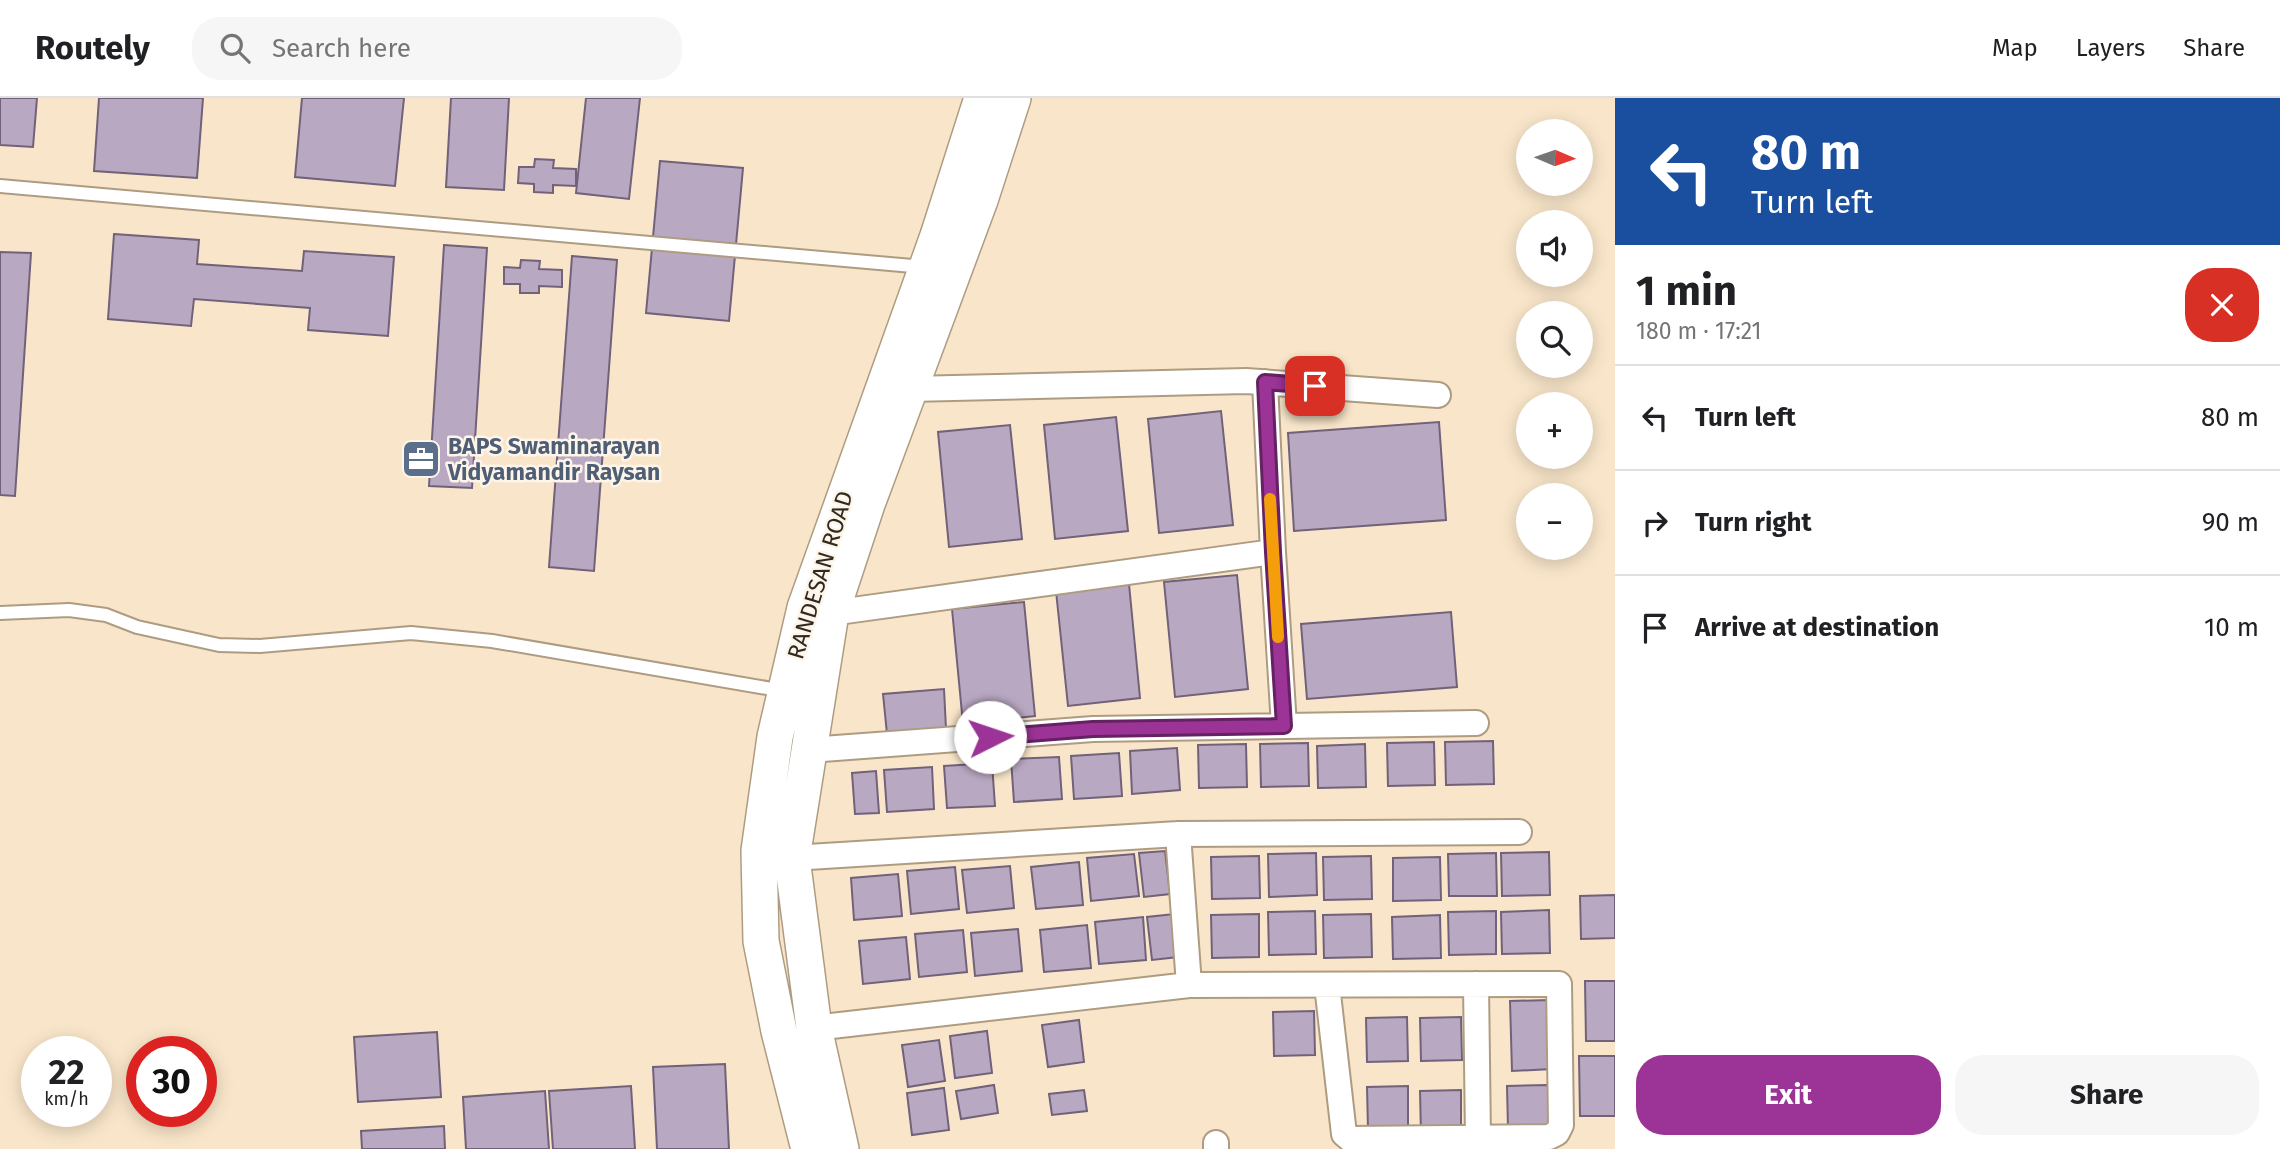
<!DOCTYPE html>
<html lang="en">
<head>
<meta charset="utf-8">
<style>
	:root { --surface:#fff; --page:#f6f6f6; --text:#202124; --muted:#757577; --line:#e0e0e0; --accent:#9c3396 }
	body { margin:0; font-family:"Fira Sans",sans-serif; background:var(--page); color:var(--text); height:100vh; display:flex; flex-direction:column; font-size:26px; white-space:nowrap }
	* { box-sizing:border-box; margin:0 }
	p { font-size:23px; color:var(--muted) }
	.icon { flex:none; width:38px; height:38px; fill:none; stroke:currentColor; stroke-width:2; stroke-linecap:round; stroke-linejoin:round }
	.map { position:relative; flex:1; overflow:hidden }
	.side { display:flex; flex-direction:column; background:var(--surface); width:665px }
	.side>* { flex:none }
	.guide { background:#1a4fa0; color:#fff; overflow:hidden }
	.needle { width:46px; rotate:92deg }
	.controls { position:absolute; left:1516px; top:21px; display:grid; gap:14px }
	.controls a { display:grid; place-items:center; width:77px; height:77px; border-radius:50%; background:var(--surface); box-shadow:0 4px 18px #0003; font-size:35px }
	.speed { position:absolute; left:21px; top:938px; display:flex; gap:14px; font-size:35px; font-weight:700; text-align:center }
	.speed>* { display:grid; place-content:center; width:91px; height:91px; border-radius:50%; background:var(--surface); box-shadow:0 4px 18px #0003; line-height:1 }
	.speed small { font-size:18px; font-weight:400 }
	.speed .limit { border:10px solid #d22; background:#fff; color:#111 }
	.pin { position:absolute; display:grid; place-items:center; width:60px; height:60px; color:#fff; margin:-30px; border-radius:14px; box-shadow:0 4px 10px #0006 }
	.me { position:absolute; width:77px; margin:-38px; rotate:86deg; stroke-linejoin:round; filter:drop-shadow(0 0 5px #0008) }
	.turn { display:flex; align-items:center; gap:24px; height:147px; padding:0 21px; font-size:32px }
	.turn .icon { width:91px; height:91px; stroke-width:2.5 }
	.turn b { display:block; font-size:49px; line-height:60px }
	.round { display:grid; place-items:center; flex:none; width:74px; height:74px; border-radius:28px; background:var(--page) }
	.head { display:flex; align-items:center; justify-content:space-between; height:119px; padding:0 21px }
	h1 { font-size:42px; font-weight:700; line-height:52px }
	.primary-button { display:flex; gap:14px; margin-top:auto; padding:14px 21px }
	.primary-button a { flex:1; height:80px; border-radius:28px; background:var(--accent); color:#fff; font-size:28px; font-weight:700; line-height:80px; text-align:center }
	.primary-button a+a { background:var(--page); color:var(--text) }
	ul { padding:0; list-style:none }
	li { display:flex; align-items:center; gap:21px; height:105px; padding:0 21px; border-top:2px solid var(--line) }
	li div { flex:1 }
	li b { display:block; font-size:26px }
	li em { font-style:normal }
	header { display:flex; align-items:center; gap:42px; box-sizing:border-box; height:98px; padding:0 35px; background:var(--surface); border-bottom:2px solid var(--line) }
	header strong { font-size:33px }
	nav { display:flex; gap:38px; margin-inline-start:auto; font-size:24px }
	.search { width:490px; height:63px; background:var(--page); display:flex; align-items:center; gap:18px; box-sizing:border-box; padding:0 24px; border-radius:28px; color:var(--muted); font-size:26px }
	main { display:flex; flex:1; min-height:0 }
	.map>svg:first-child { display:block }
	.building { fill:#b9a8c2; stroke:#716179; stroke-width:2 }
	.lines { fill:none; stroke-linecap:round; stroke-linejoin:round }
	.lane-casing { stroke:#ae9c82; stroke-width:16 }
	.street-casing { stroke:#ae9c82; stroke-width:28 }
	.secondary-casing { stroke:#ae9c82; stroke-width:38 }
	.lane { stroke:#fff; stroke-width:12 }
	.street { stroke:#fff; stroke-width:24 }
	.secondary { stroke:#fff; stroke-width:35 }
	.route-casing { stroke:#652162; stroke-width:18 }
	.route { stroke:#9c3396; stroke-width:12 }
	.slow { stroke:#f59e0b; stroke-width:12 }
	.labels { text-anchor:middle; stroke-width:5; stroke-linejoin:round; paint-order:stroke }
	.service-label { font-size:23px; font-weight:bold; fill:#4e5e75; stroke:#fdf5ea; text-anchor:start }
	.street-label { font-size:23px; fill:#30291f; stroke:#fdf5ea }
</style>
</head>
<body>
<header>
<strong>Routely</strong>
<div class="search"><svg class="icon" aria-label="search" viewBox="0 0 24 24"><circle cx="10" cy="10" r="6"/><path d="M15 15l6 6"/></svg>Search here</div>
<nav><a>Map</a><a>Layers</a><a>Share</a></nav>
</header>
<main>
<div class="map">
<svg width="1615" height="1051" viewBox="0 0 1615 1051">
	<rect width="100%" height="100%" fill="#f9e6ca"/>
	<path class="building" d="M 0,0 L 37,0 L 33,49 L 0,47 Z
		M 99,0 L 203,0 L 197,80 L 94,73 Z
		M 302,0 L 404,0 L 395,88 L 295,79 Z
		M 451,0 L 509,0 L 504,92 L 446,89 Z
		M 586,0 L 640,0 L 629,101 L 576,95 Z
		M 535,61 L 554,62 L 553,70 L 576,71 L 576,88 L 553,87 L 553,95 L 534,94 L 534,86 L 518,85 L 519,69 L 534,69 Z
		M 660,63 L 743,70 L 729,223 L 646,215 Z
		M 114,136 L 199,142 L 197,166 L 302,173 L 304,153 L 394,159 L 388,238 L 308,232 L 310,210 L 194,201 L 191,228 L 108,221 Z
		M 444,147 L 487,150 L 472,390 L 429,388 Z
		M 0,154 L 31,155 L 15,398 L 0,397 Z
		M 572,158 L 617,162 L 594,473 L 549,469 Z
		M 521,162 L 540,163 L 539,171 L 562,172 L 562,189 L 539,188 L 539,195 L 520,195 L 520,186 L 504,186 L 504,169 L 520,170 Z
		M 1221,313 L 1233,427 L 1159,435 L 1148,321 Z
		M 1116,319 L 1128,433 L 1055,441 L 1044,327 Z
		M 1439,324 L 1446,422 L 1294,433 L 1288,335 Z
		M 1010,327 L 1022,441 L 949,449 L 938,334 Z
		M 1237,477 L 1248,591 L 1175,599 L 1164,484 Z
		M 1129,486 L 1140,600 L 1068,608 L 1056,493 Z
		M 1024,504 L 1035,618 L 963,626 L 952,511 Z
		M 1451,514 L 1457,589 L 1307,601 L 1301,526 Z
		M 944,591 L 946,631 L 887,636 L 883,596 Z
		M 1493,643 L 1494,686 L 1446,687 L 1445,644 Z
		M 1434,644 L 1435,687 L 1388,688 L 1387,645 Z
		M 1308,645 L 1309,688 L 1261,689 L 1260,646 Z
		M 1246,646 L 1247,689 L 1199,690 L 1198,647 Z
		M 1365,646 L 1366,689 L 1318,690 L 1317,648 Z
		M 1177,650 L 1180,692 L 1132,696 L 1130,653 Z
		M 1119,655 L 1122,698 L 1074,701 L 1071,658 Z
		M 1059,659 L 1062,701 L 1014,704 L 1011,661 Z
		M 992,665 L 995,708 L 947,710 L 944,668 Z
		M 932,669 L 934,711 L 887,714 L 884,672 Z
		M 876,673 L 879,715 L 855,716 L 852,675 Z
		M 1165,753 L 1170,796 L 1144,799 L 1139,755 Z
		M 1549,754 L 1550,797 L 1502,798 L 1501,755 Z
		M 1316,755 L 1317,797 L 1269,799 L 1268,756 Z
		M 1496,755 L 1497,798 L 1449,798 L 1448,756 Z
		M 1134,756 L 1139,798 L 1091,803 L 1087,760 Z
		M 1259,758 L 1260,800 L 1212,801 L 1211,759 Z
		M 1371,758 L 1372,801 L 1324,802 L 1323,759 Z
		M 1440,759 L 1441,802 L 1393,803 L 1393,760 Z
		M 1079,764 L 1083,807 L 1036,811 L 1031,769 Z
		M 1010,768 L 1014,810 L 967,815 L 962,772 Z
		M 955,769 L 959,811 L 911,816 L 907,773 Z
		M 898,776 L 902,818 L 854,822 L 851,780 Z
		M 1615,797 L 1615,840 L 1581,841 L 1580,798 Z
		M 1549,812 L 1550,855 L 1502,856 L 1501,814 Z
		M 1315,813 L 1316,856 L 1269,857 L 1268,814 Z
		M 1496,813 L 1496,856 L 1449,857 L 1448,814 Z
		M 1174,816 L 1178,859 L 1152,862 L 1147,819 Z
		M 1259,816 L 1259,859 L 1212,860 L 1211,817 Z
		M 1371,816 L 1372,859 L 1324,860 L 1323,817 Z
		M 1440,817 L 1441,860 L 1393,861 L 1392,819 Z
		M 1143,819 L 1146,862 L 1099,866 L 1095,824 Z
		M 1087,827 L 1091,870 L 1044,874 L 1040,832 Z
		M 1018,831 L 1022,873 L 975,878 L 971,835 Z
		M 963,832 L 967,874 L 919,879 L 915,836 Z
		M 906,839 L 910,881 L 863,886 L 859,843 Z
		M 1585,883 L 1615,883 L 1615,943 L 1586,943 Z
		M 1550,902 L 1552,971 L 1512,973 L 1510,903 Z
		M 1314,913 L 1315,957 L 1274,958 L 1273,914 Z
		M 1407,919 L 1408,963 L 1367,964 L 1366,920 Z
		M 1461,919 L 1462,962 L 1421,963 L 1420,920 Z
		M 1079,922 L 1084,964 L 1048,969 L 1042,927 Z
		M 987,933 L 992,975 L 955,980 L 950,938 Z
		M 437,934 L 441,999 L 358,1004 L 354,939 Z
		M 939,942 L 945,983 L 908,989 L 902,947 Z
		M 1579,958 L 1615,958 L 1615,1018 L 1580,1018 Z
		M 725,966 L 729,1051 L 657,1051 L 653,969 Z
		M 994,987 L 998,1015 L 961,1021 L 956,993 Z
		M 1548,987 L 1549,1030 L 1508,1031 L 1507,988 Z
		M 631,988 L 635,1051 L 553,1051 L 549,993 Z
		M 1408,988 L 1408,1031 L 1368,1032 L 1367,989 Z
		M 944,990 L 949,1032 L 912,1037 L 907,995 Z
		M 1084,992 L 1087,1013 L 1052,1017 L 1049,996 Z
		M 1461,992 L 1461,1036 L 1421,1037 L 1420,993 Z
		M 545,993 L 549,1051 L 466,1051 L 463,999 Z
		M 444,1028 L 445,1051 L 362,1051 L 361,1033 Z"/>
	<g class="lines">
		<defs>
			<path id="lane" d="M 0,88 L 924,169
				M 0,515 L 69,512 L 106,517 L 137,529 L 219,547 L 260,548 L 411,535 L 492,543 L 784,593"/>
			<path id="street" d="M 1265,284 L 1273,454 L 1284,628
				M 910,291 L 1246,283 L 1438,297
				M 831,515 L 1273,454
				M 809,652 L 1093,631 L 1476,625
				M 1178,736 L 1189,887
				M 792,760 L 1178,736 L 1519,734
				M 1476,886 L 1478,1040
				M 814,930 L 1189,887 L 1559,886 L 1561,1027 L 1557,1035 L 1549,1039 L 1350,1041 L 1344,1036 L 1327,887
				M 1216,1045 L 1216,1051"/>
			<path id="secondary" d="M 809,1051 L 779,933 L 761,843 L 759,753 L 775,639 L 805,510 L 938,138 L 982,0
				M 841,1051 L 814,930 L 792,760 L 831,515 L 867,406 L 980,102 L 1013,0"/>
		</defs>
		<use href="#lane" class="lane-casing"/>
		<use href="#street" class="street-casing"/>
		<use href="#secondary" class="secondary-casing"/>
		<use href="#lane" class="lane"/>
		<use href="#street" class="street"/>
		<use href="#secondary" class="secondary"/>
	</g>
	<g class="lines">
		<defs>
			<path id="route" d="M 990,639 L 1093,631 L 1284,628 L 1273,454 L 1265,284 L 1315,288"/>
		</defs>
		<use href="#route" class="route-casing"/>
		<use href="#route" class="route"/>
		<path class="slow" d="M 1270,401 L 1278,539"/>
	</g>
	<defs>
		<symbol id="office-square" viewBox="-11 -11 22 22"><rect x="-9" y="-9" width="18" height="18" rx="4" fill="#5c6f8a" stroke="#fdf5ea"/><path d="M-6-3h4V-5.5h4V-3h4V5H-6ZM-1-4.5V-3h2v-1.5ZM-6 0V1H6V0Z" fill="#fff"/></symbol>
	</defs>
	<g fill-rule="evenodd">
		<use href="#office-square" x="399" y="339" width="44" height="44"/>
	</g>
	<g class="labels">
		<g class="service-label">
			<text x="448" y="356">BAPS Swaminarayan<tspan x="448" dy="26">Vidyamandir Raysan</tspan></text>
		</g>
		<g class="street-label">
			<text transform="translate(820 477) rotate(-73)" y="8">RANDESAN ROAD</text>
		</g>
	</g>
</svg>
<div class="controls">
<a><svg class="needle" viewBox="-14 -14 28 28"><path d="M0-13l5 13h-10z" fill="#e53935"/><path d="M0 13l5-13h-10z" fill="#757577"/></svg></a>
<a><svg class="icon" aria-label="sound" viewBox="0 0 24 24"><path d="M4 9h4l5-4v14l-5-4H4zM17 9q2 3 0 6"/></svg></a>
<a><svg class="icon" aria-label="search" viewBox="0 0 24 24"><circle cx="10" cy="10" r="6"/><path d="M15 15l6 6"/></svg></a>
<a>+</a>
<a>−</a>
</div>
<div class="speed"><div>22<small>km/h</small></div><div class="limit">30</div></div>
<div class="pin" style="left:1315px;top:288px;background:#d93025"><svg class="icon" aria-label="arrive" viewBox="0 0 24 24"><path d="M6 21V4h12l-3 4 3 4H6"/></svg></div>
<svg class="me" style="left:990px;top:639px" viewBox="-20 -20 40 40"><circle r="19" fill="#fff"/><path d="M0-13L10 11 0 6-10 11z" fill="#9c3396"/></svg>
</div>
<section class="side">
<div class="guide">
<div class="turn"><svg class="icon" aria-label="left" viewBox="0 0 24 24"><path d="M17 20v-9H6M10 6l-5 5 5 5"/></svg><div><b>80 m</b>Turn left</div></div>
</div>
<div class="head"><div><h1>1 min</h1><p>180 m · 17:21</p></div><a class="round" style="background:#d93025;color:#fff"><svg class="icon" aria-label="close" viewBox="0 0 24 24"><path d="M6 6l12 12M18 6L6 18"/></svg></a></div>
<ul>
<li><svg class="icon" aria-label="left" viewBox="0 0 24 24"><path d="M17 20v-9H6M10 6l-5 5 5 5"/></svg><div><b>Turn left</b></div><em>80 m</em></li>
<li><svg class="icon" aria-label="right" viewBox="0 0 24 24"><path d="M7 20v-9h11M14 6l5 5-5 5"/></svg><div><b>Turn right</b></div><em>90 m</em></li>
<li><svg class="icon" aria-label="arrive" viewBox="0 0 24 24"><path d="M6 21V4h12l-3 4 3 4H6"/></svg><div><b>Arrive at destination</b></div><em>10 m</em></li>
</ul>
<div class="primary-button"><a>Exit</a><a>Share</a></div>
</section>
</main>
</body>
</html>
